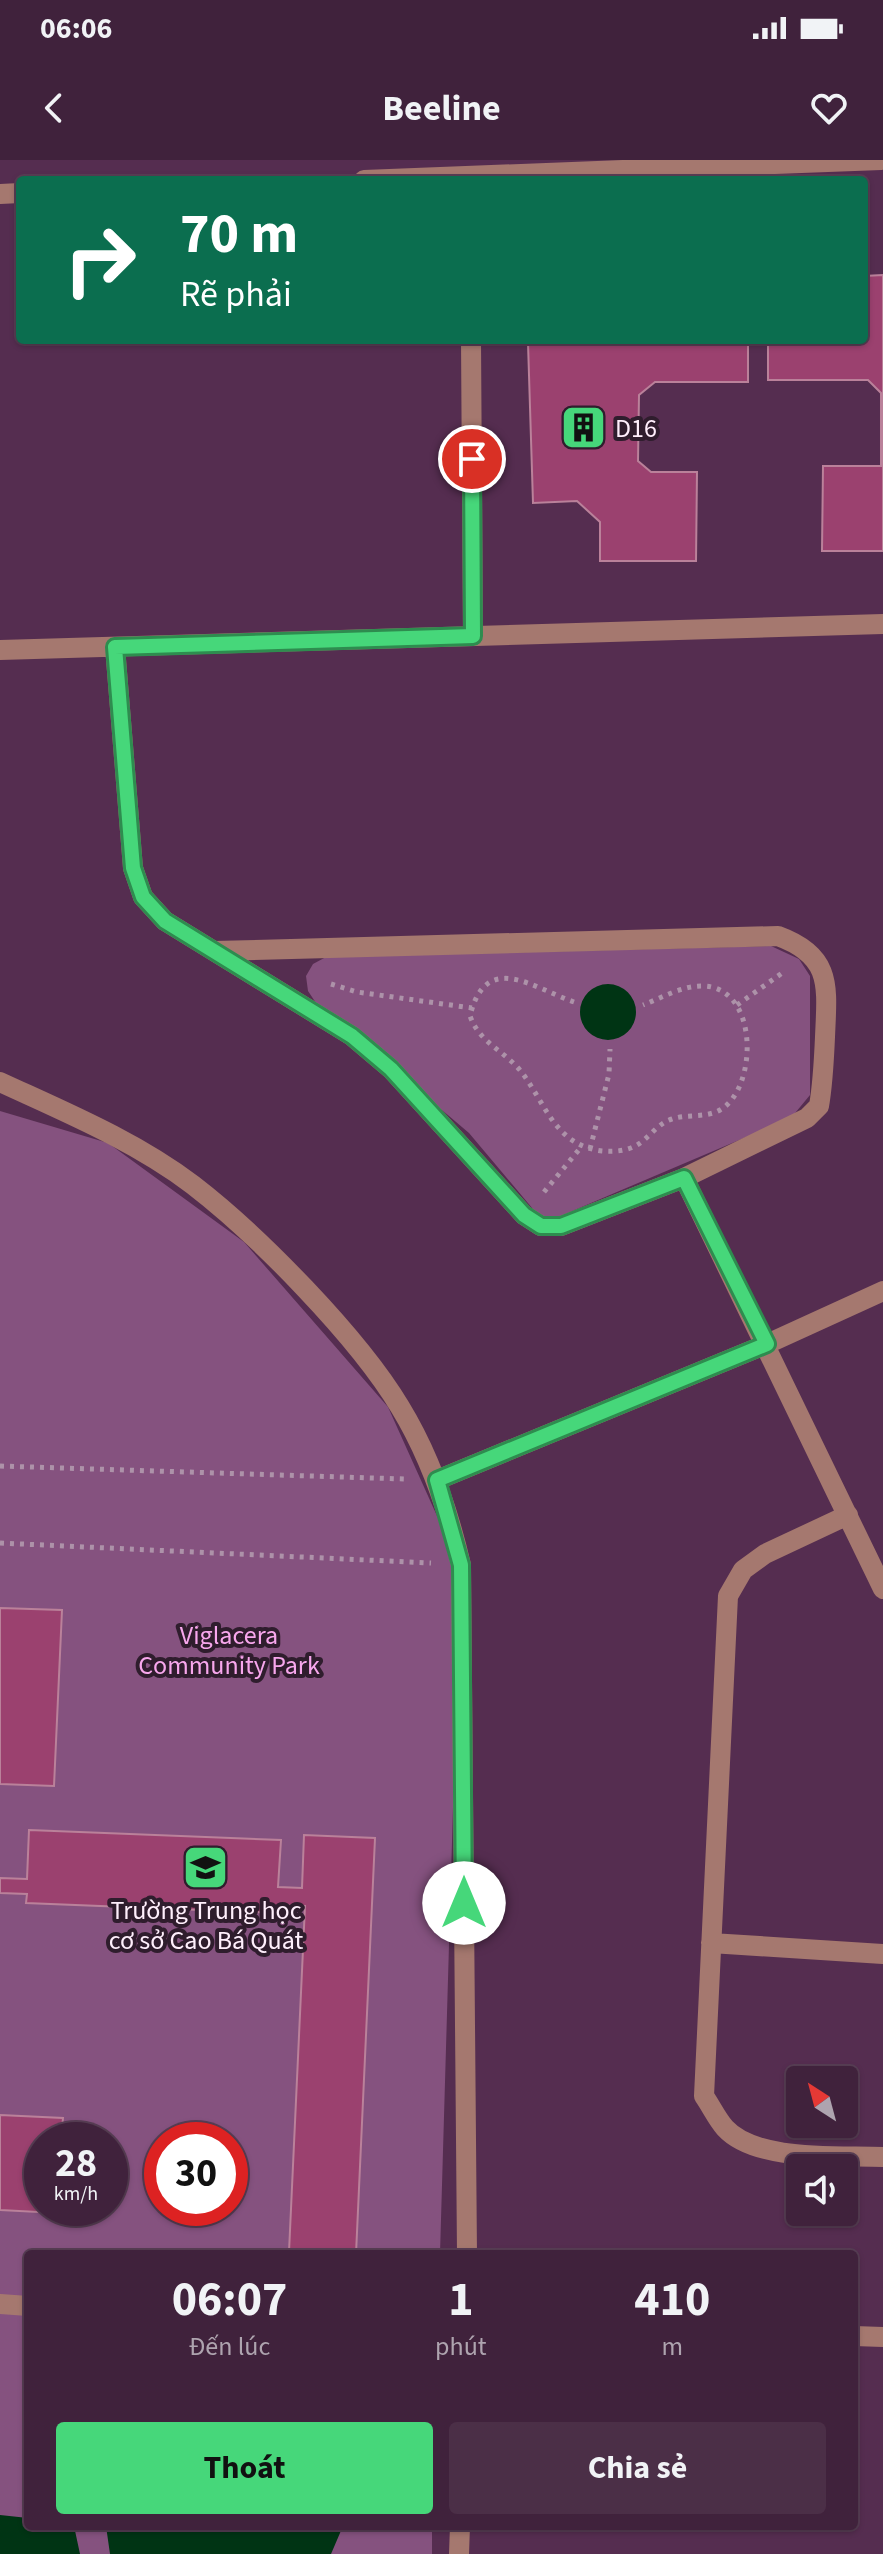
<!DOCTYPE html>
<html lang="vi">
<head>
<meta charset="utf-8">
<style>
	:root { --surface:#40223c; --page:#4b2f47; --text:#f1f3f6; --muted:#aea4af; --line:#593f56; --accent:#46d77a }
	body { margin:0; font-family:"Source Sans 3",sans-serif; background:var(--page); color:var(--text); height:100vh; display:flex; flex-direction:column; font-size:30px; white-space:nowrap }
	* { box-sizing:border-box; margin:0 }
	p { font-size:26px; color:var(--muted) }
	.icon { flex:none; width:44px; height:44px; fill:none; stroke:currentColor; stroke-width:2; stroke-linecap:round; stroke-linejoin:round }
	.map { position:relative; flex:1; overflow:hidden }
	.drawer { position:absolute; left:24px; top:2090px; width:834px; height:280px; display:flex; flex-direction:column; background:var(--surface); border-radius:8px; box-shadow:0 2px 6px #0004,0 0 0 2px var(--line) }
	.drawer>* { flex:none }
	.hud { position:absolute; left:16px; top:16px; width:852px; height:168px; border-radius:8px; box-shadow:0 2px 6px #0004,0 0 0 2px var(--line); background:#0b6e4f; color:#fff; overflow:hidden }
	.needle { width:52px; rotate:324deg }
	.tools { position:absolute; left:786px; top:1906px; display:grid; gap:16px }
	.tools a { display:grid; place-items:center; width:72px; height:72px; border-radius:8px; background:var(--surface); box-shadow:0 2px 6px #0004,0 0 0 2px var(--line); font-size:40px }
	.speed { position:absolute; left:24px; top:1962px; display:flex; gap:16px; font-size:40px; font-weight:700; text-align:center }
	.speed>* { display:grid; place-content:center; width:104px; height:104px; border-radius:50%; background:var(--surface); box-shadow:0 2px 6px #0004,0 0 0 2px var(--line); line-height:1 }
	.speed small { font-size:20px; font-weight:400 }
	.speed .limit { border:12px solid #d22; background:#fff; color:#111 }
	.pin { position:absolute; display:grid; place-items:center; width:68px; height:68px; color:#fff; margin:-34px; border:4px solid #fff; border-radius:50%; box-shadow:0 2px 8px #0007 }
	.me { position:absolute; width:88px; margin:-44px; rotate:0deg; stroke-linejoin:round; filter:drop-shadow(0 0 6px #0008) }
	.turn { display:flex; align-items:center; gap:28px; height:168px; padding:0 32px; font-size:36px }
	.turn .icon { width:104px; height:104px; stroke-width:2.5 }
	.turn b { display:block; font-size:56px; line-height:68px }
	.eta { display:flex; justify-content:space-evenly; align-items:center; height:136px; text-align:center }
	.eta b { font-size:48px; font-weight:700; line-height:56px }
	.cta { display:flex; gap:16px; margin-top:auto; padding:16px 32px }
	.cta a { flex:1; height:92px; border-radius:8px; background:var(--accent); color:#111; font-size:32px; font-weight:700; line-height:92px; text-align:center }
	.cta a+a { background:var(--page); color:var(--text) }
	.status { display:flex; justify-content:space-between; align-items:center; height:56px; padding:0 40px; background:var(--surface); direction:ltr }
	.status svg { height:22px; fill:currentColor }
	header { display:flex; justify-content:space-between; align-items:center; height:104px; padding:0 32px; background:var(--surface); font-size:36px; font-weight:700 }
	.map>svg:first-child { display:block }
	.green { fill:#85527f; fill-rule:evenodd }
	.water { fill:#003414 }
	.building { fill:#9b416f; stroke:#ba819a; stroke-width:2 }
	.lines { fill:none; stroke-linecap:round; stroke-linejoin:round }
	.path { stroke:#ad92a9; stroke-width:5; stroke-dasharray:4 6; stroke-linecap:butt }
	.minor { stroke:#a5786f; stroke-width:20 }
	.route-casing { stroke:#2e8c4f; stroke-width:20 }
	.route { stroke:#46d77a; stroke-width:14 }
	.labels { text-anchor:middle; stroke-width:8; stroke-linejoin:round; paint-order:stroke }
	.poi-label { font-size:26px; fill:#ffeffc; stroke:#2f1d2d; text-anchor:start }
	.park-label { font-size:26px; fill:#f8a7ed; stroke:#2f1d2d }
</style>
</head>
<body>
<div class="status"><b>06:06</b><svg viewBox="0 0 49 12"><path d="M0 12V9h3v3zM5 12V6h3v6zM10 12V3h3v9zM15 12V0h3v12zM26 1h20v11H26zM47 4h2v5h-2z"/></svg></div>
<header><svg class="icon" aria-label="back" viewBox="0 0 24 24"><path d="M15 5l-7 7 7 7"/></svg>Beeline<svg class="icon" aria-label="heart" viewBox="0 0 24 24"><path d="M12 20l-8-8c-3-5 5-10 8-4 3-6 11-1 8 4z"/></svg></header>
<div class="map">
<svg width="883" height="2394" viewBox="0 0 883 2394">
	<rect width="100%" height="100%" fill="#552d50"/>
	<path class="green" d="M 771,786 L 799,799 L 810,816 L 810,935 L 791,958 L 551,1060 L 538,1055 L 469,973 L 316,843 L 308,831 L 306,816 L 313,804 L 326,797 Z
		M 0,951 L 108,983 L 244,1082 L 388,1247 L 460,1407 L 440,2094 L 28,2094 L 28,2366 L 432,2366 L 432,2394 L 0,2394 ZM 42,1980 L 110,1980 L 110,2048 L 42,2048 ZM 162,1980 L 230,1980 L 230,2048 L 162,2048 Z"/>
	<path class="water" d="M580 852a28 28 0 1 1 56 0a28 28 0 1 1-56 0Z
		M 0,2355 L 28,2358 L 28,2366 L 74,2366 L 80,2394 L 0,2394 Z
		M 106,2366 L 343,2366 L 331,2394 L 110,2394 Z"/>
	<path class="building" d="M 883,115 L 883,391 L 822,391 L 823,306 L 881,306 L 881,233 L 868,220 L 768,220 L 768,183 L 748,183 L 748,222 L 655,222 L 639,235 L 638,301 L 651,312 L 697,312 L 696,401 L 600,401 L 600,362 L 577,341 L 533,343 L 528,183 L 864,180 L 864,116 Z
		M 0,1448 L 62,1450 L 54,1626 L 0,1624 Z
		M 29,1670 L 281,1680 L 278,1727 L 302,1728 L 304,1675 L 375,1678 L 356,2094 L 289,2092 L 305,1746 L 277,1745 L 277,1753 L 26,1743 L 27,1734 L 0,1733 L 0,1718 L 27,1719 Z
		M 0,1955 L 63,1958 L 61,1980 L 42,1980 L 42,2048 L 57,2048 L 57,2053 L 0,2050 Z"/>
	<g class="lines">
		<path class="path" d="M 331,824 L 357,832 L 472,848
			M 574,842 C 533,828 486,790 470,856 C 480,884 506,891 523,914 C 547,947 556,985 602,991 C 614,992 627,991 637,985 C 649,978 658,963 672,959 C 686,954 706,958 720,950 C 758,929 760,825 701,826 C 682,826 661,838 643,845
			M 737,845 L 785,811
			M 590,989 L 609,914 L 610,889
			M 544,1032 L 582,986
			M 0,1306 L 404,1319
			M 0,1383 L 431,1403"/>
		<path class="minor" d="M 364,20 L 881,0
			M 0,34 L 20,33
			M 471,180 L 473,476
			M 115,487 L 133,708 L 143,737 L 165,761 L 352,876 L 391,909 L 524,1055 L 541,1066 L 561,1066 L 684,1018 L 807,958 L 819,946 C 823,923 824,900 825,877 C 827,827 833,796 778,776 L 214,791
			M 0,490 L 883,464
			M 0,922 C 65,952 135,981 193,1025 C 258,1075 358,1177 400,1247 C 430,1296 448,1349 461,1405 L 467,2094
			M 684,1018 L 883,1429
			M 437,1320 L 767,1184 L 883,1131
			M 848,1355 L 765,1394 L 743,1410 L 728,1436 L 704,1936 C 711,1946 717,1959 725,1968 C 756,2002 839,1995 883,1997
			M 711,1783 L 883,1794
			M 0,2144 L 28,2146
			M 854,2176 L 883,2177
			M 459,2394 L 460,2366"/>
	</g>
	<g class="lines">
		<defs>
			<path id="route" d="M 464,1743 L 461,1405 L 437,1320 L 767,1184 L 684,1018 L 561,1066 L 541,1066 L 524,1055 L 391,909 L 352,876 L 165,761 L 143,737 L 133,708 L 115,487 L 473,476 L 472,299"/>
		</defs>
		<use href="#route" class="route-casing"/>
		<use href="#route" class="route"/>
	</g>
	<defs>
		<symbol id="building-square" viewBox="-11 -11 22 22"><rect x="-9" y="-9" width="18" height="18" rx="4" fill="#46d77a" stroke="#2f1d2d"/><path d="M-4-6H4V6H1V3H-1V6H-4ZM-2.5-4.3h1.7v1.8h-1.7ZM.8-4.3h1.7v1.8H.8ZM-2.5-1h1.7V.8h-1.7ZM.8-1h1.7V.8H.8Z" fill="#111"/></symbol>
		<symbol id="school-square" viewBox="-11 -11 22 22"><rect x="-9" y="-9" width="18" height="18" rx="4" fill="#46d77a" stroke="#2f1d2d"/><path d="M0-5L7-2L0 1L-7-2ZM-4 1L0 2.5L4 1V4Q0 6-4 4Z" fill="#111"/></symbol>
	</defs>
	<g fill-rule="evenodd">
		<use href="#building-square" x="558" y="242" width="51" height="51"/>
		<use href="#school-square" x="180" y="1682" width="51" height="51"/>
	</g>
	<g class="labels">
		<g class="poi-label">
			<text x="615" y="277">D16</text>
			<text x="206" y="1759" text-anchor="middle">Trường Trung học<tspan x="206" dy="30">cơ sở Cao Bá Quát</tspan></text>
		</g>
		<g class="park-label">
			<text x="229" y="1484">Viglacera<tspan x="229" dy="30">Community Park</tspan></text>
		</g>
	</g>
</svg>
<div class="tools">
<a><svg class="needle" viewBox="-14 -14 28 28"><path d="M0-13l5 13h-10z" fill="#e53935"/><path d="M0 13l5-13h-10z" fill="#aea4af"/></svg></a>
<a><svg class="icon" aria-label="sound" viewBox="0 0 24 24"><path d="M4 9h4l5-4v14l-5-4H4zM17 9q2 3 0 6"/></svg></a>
</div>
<div class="speed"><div>28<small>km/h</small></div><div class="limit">30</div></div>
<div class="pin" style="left:472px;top:299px;background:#d93025"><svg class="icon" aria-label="arrive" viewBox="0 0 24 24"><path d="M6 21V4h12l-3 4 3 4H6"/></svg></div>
<svg class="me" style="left:464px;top:1743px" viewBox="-20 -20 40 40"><circle r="19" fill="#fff"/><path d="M0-13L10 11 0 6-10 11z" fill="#46d77a"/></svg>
<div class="hud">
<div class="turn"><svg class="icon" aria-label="right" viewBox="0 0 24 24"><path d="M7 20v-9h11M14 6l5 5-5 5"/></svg><div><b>70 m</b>Rẽ phải</div></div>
</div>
<section class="drawer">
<div class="eta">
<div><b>06:07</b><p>Đến lúc</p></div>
<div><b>1</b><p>phút</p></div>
<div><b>410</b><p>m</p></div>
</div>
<div class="cta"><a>Thoát</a><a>Chia sẻ</a></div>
</section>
</div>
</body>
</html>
